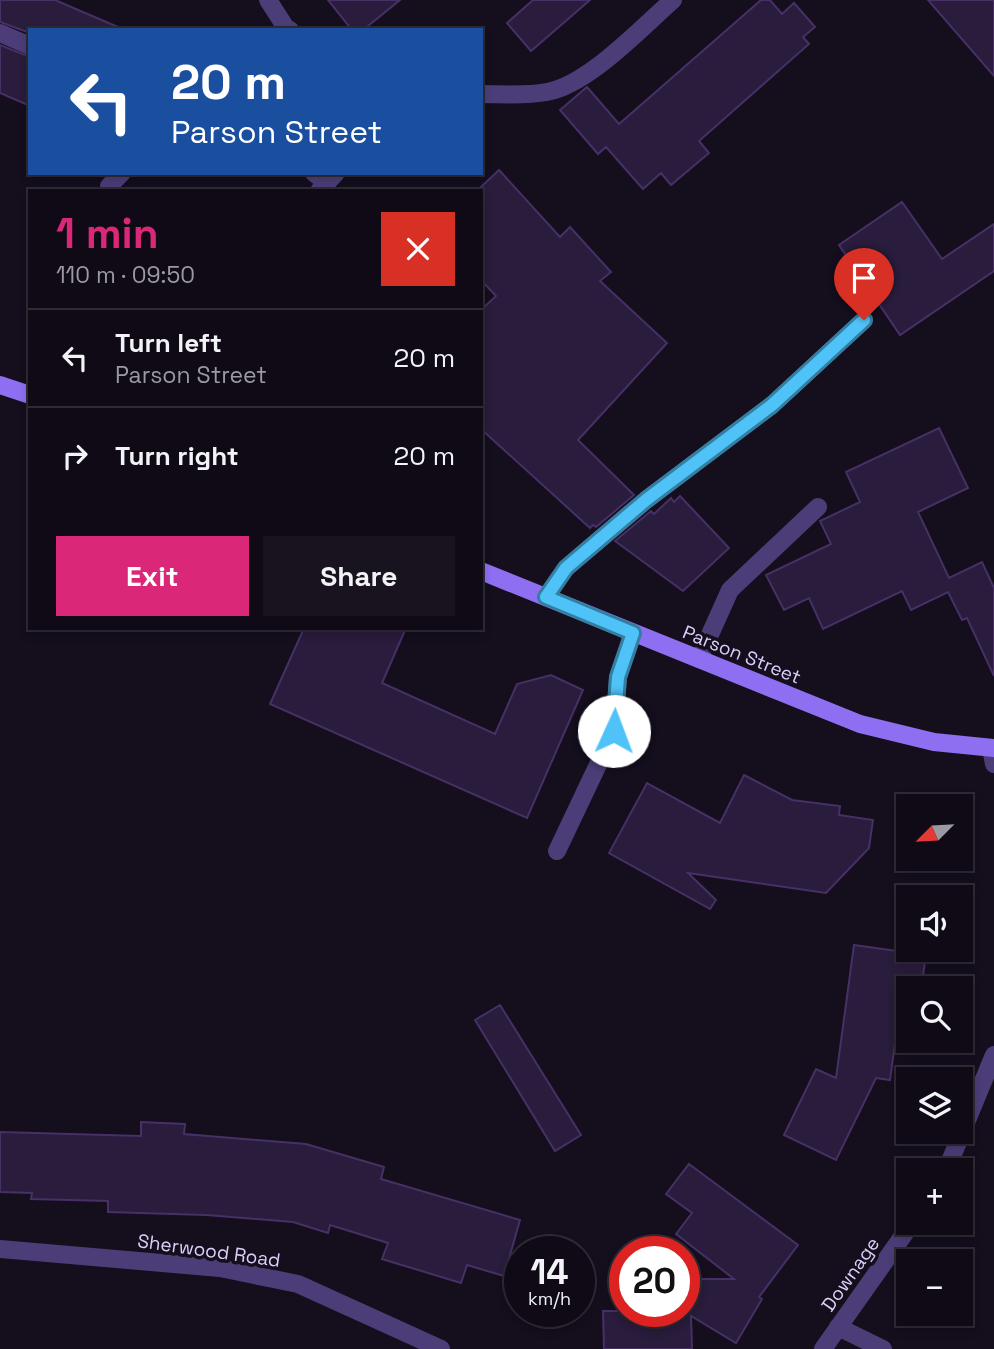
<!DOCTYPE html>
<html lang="en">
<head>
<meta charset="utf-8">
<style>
	:root { --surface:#0f0a16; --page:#18131f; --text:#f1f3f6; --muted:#9b9aa1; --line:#2f2b35; --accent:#db2777 }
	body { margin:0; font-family:"Space Grotesk",sans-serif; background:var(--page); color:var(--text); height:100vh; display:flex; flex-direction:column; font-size:26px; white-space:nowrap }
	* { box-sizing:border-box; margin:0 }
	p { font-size:23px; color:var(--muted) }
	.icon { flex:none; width:38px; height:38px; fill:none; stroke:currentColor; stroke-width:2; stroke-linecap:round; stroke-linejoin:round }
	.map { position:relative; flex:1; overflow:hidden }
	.details { position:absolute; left:28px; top:189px; width:455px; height:441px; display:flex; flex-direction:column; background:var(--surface); border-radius:0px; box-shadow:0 4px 10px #0003,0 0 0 2px var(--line) }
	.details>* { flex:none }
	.top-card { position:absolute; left:28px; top:28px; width:455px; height:147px; border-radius:0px; box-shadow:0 4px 10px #0003,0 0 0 2px var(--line); background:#1a4fa0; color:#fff; overflow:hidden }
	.needle { width:46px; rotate:246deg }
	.fabs { position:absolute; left:896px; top:794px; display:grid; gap:14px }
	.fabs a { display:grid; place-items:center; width:77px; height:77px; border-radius:0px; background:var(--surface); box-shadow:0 4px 10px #0003,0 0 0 2px var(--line); font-size:35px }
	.speed { position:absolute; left:504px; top:1236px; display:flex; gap:14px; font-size:35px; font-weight:700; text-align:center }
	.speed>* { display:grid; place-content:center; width:91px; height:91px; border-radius:50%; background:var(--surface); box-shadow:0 4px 10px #0003,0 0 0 2px var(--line); line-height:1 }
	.speed small { font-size:18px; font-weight:400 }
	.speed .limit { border:10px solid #d22; background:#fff; color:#111 }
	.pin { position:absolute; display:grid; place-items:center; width:60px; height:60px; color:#fff; margin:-72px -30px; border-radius:50% 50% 50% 0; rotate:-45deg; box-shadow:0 0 7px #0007 }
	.pin .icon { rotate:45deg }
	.me { position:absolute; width:77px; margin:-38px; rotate:2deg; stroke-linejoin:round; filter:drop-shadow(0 0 5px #0008) }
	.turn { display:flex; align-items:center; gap:24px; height:147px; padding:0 28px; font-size:32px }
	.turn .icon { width:91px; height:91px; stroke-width:2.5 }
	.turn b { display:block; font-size:49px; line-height:60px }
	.round { display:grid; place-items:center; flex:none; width:74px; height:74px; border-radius:0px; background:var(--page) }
	.summary { display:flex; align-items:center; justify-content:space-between; height:119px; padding:0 28px }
	h1 { font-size:42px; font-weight:600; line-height:52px; color:var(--accent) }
	.button { display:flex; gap:14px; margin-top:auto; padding:14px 28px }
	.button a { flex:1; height:80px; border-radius:0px; background:var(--accent); color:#fff; font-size:28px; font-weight:600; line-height:80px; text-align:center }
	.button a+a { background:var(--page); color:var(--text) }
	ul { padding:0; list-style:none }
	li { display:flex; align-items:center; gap:21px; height:98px; padding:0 28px; border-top:2px solid var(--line) }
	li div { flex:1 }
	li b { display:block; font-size:26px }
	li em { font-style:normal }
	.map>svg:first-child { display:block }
	.building { fill:#291c3c; stroke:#463066; stroke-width:2 }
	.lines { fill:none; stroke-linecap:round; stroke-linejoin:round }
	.lane { stroke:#4c3d78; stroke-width:18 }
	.street { stroke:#4c3d78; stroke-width:18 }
	.secondary { stroke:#8e6ff2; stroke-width:18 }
	.route-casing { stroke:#337fa1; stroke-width:18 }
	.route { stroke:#4fc3f7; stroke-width:12 }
	.labels { text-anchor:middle; stroke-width:7; stroke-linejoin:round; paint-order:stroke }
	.street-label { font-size:19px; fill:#ddcffa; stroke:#140e1d }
</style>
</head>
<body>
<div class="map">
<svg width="994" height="1349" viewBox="0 0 994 1349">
	<rect width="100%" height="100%" fill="#140e1d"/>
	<path class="building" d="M 0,0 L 55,0 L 125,30 L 30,30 L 30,33 L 0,22 Z
		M 328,0 L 400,0 L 363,30 L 352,30 Z
		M 533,0 L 590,0 L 531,51 L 507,23 Z
		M 761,0 L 770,0 L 782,14 L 794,3 L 815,27 L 803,37 L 809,44 L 699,141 L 709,153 L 671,185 L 661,173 L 643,189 L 606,147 L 598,154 L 560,110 L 587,87 L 619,124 Z
		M 928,0 L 994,0 L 994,76 Z
		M 0,45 L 30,57 L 30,106 L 0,93 Z
		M 499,170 L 560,237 L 570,227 L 611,272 L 600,281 L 667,343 L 578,440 L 634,495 L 596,527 L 593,525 L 590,528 L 481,429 L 481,310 L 496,296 L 481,280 L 481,187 Z
		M 902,202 L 942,259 L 994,224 L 994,271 L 900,335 L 839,245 Z
		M 939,428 L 968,488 L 918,512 L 949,578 L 982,562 L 994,588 L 994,676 L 967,618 L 962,620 L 948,592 L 911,610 L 902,591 L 823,629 L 809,598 L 784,610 L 766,575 L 831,544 L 820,521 L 860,502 L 846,472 Z
		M 680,496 L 729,548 L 683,591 L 615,541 L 651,511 L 654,514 L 671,498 L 674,502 Z
		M 304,628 L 406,628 L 382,683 L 495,734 L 517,684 L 551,675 L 583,690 L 527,818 L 270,704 Z
		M 744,775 L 792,800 L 840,806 L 839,815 L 873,820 L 869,848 L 826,893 L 688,873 L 716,900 L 710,909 L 609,853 L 647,783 L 720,823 Z
		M 854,945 L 926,955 L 921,989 L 908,989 L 908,1022 L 898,1021 L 890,1080 L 876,1078 L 836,1160 L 784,1135 L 816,1069 L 836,1078 Z
		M 500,1005 L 581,1135 L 555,1151 L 475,1020 Z
		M 141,1122 L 185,1124 L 184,1134 L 306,1144 L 384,1167 L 381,1179 L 520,1220 L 504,1276 L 467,1265 L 461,1283 L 382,1259 L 388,1243 L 330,1225 L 328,1233 L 293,1222 L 206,1215 L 108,1212 L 108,1201 L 31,1199 L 32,1193 L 0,1192 L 0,1132 L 141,1136 Z
		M 689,1164 L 798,1245 L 759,1297 L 762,1299 L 736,1343 L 691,1316 L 692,1349 L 604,1349 L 603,1311 L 684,1311 L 684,1305 L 699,1279 L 734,1279 L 676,1234 L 692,1213 L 666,1194 Z"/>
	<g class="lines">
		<path class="lane" d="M 268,0 L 286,28 L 290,30
			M 0,33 L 30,46
			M 314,173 L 326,182
			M 109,186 L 122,173
			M 546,597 L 566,568 L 646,500 L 772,405 L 864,320
			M 699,659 L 730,590 L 818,507
			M 557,851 L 614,731 L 618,677 L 633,633
			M 838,1327 L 883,1349"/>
		<path class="street" d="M 481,94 C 502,94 526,96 547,92 C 588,85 641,28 673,0
			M 319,191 L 336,173
			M 991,748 L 994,764
			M 946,1171 L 994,1055
			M 0,1249 L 220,1268 L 298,1284 L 441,1349
			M 823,1349 L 912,1223"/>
		<path class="secondary" d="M 0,385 L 30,395
			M 481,571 L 860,724 L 934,742 L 994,748"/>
	</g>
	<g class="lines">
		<defs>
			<path id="route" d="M 614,731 L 618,677 L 633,633 L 546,597 L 566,568 L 646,500 L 772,405 L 864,320"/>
		</defs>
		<use href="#route" class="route-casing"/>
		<use href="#route" class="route"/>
	</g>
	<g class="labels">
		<g class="street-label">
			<text transform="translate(742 654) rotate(22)" y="7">Parson Street</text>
			<text transform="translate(209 1250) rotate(8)" y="7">Sherwood Road</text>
			<text transform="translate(850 1274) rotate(-55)" y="7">Downage</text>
		</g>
	</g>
</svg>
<div class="fabs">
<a><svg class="needle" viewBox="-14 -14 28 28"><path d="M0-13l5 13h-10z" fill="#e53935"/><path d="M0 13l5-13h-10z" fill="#9b9aa1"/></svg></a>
<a><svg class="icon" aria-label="sound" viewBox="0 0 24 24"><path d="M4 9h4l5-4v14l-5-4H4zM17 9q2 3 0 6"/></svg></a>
<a><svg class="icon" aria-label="search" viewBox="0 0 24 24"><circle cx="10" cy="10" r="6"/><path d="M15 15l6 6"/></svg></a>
<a><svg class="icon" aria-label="layers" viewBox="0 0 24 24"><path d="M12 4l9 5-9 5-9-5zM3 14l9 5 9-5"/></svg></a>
<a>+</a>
<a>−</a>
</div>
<div class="speed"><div>14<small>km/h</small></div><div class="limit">20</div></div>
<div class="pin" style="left:864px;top:320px;background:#d93025"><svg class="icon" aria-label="arrive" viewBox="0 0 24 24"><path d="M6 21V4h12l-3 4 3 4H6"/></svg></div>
<svg class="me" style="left:614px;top:731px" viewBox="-20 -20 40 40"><circle r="19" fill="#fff"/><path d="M0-13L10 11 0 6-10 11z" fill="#4fc3f7"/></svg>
<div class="top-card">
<div class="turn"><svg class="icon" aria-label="left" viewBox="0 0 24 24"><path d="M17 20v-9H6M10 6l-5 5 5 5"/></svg><div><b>20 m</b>Parson Street</div></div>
</div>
<section class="details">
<div class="summary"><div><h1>1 min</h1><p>110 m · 09:50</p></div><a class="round" style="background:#d93025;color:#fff"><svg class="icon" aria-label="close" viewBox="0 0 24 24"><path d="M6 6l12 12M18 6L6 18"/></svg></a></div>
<ul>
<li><svg class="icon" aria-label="left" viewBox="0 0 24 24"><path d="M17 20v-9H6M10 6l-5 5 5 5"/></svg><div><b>Turn left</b><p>Parson Street</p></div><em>20 m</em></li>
<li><svg class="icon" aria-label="right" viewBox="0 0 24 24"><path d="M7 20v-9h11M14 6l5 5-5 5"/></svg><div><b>Turn right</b></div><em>20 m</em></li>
</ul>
<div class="button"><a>Exit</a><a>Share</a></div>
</section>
</div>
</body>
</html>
